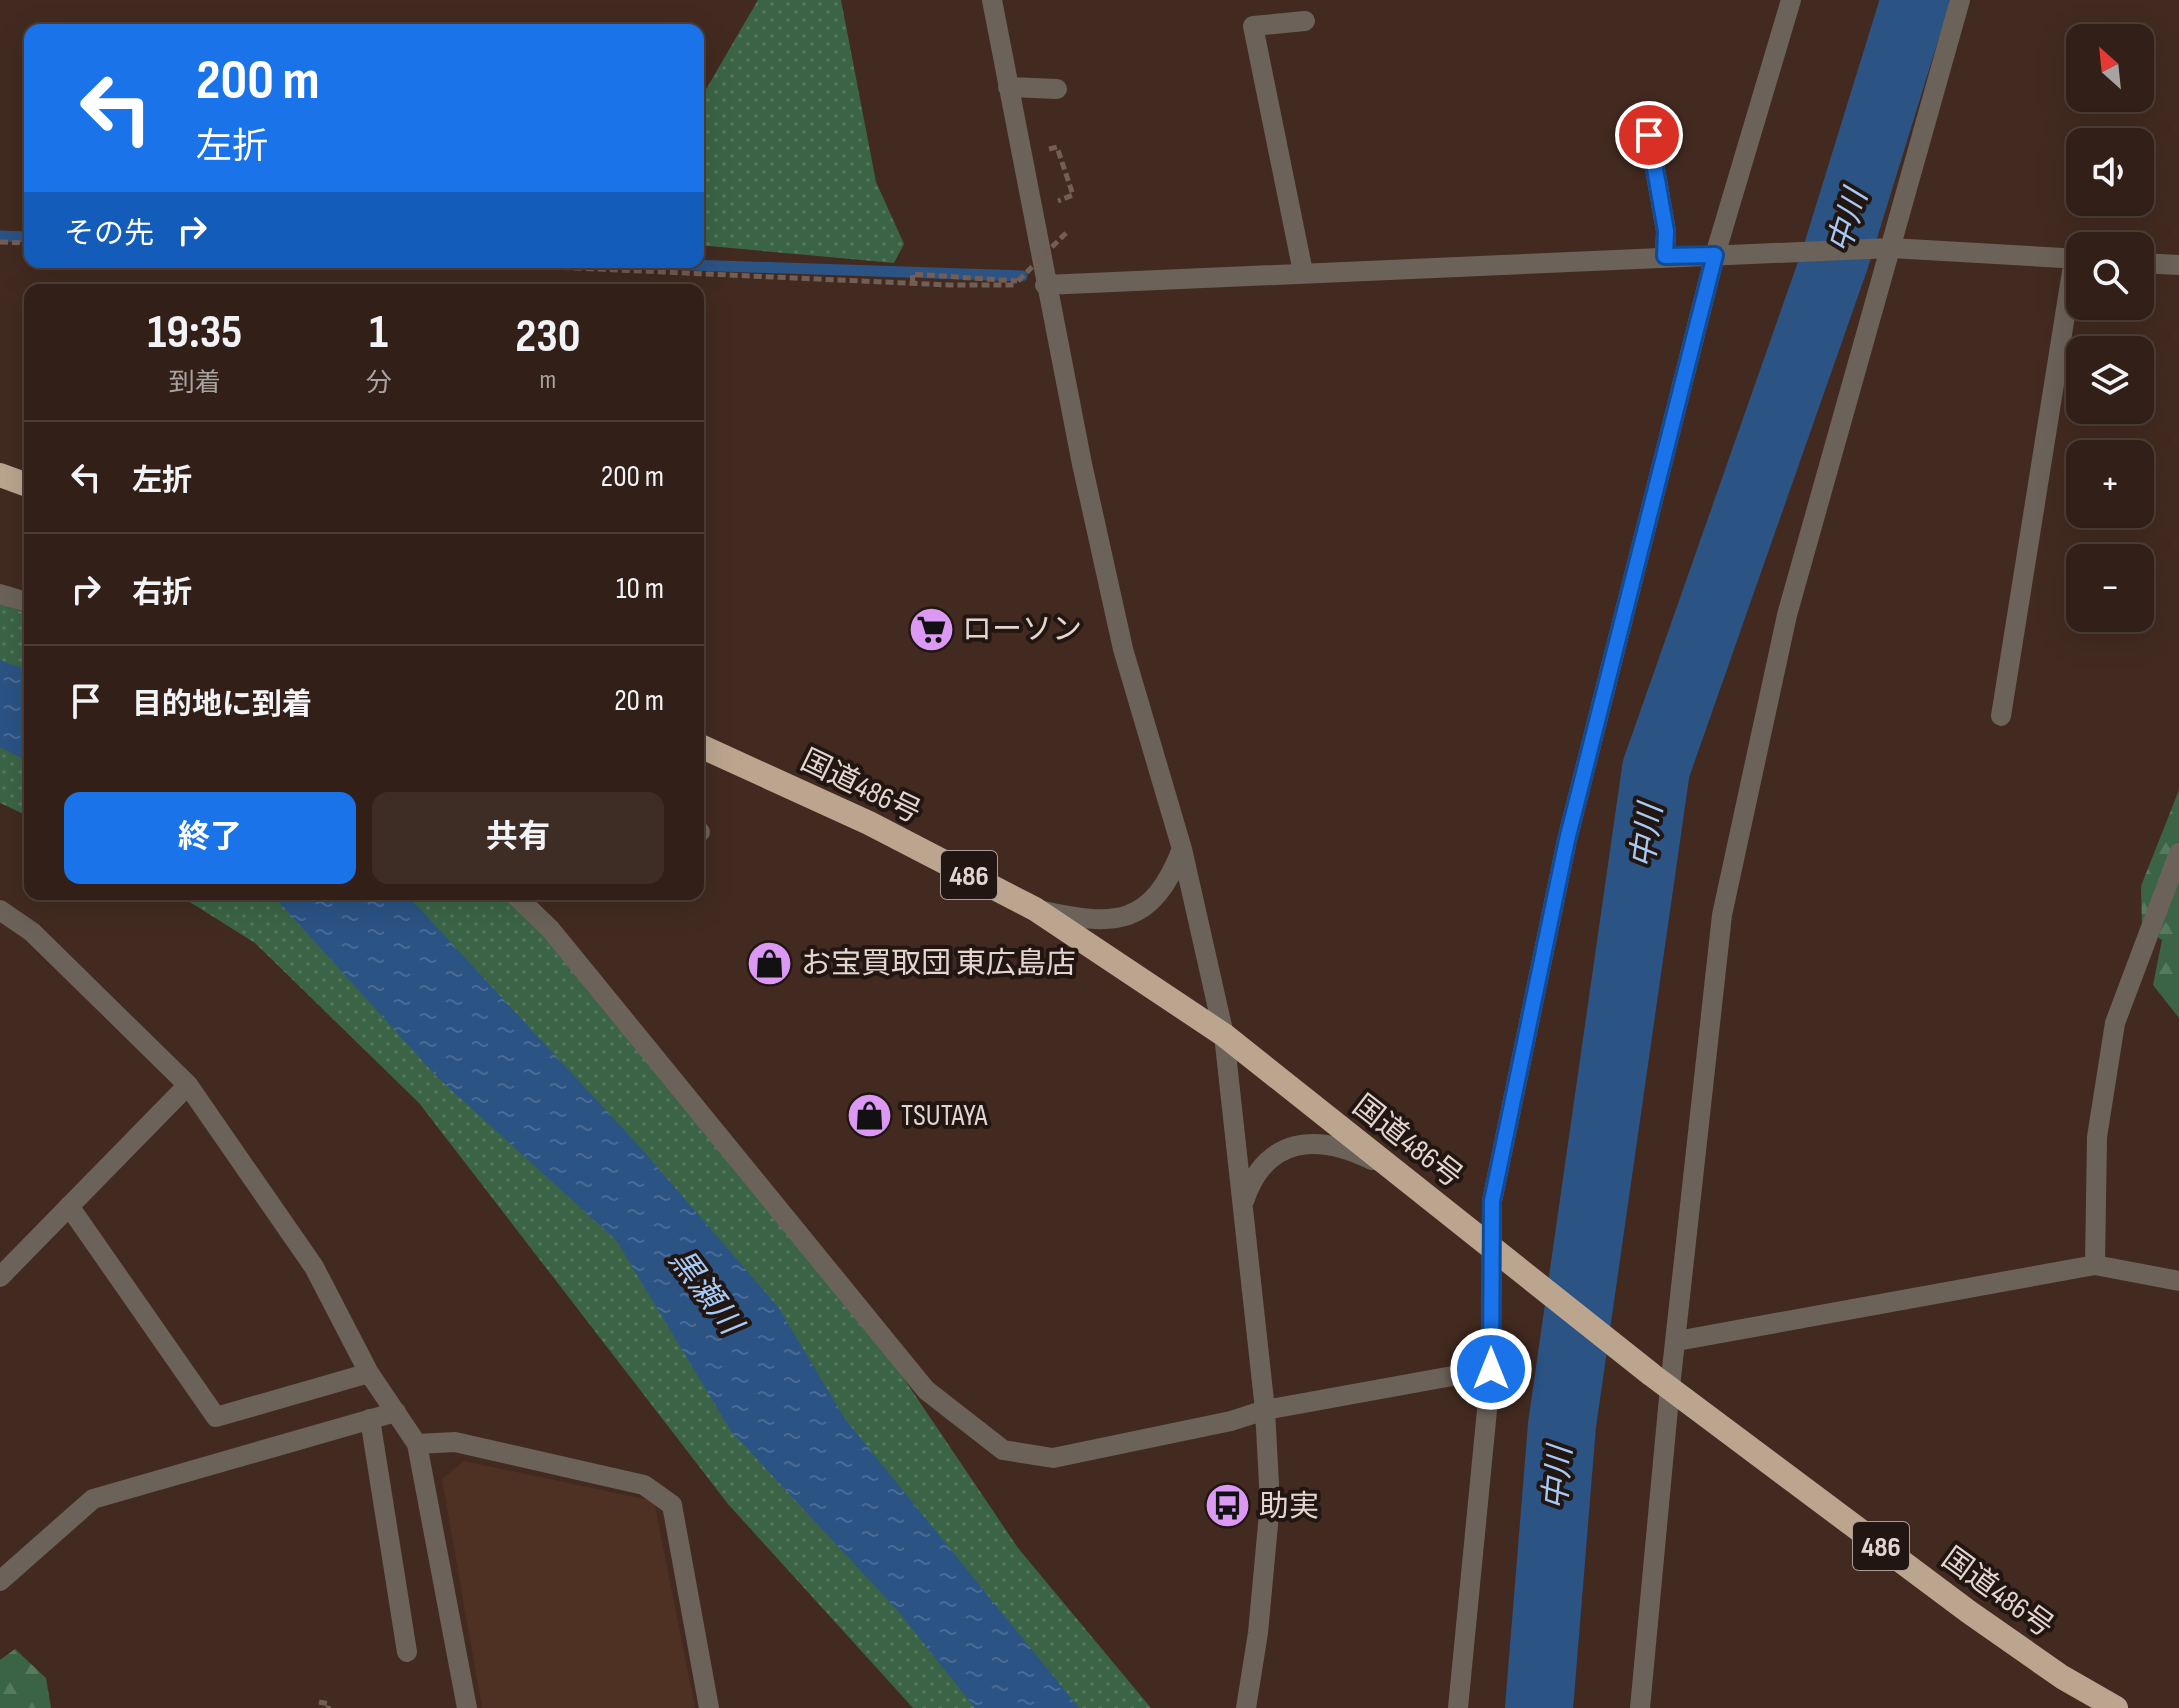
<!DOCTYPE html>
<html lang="ja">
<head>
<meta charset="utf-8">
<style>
	:root { --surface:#322018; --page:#3d2d25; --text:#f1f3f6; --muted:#a8a3a2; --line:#4d3e37; --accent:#1a73e8 }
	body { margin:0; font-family:"Sofia Sans Condensed","Noto Sans JP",sans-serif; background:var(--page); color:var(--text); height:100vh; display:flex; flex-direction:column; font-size:30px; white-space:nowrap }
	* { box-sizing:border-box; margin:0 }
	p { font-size:26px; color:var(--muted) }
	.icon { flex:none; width:44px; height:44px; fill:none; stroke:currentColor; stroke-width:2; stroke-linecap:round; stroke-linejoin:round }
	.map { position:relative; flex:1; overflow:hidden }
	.side { position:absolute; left:24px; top:284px; width:680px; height:616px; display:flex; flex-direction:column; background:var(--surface); border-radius:16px; box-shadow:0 8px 32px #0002,0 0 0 2px var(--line) }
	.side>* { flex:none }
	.banner { position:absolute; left:24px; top:24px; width:680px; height:244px; border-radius:16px; box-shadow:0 8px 32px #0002,0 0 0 2px var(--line); background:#1a73e8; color:#fff; overflow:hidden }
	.needle { width:52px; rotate:333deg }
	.tools { position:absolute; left:2066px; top:24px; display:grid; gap:16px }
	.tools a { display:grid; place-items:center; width:88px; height:88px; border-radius:16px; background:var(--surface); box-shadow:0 8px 32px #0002,0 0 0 2px var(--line); font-size:40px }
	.pin { position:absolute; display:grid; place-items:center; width:68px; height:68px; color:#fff; margin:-34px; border:4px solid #fff; border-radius:50%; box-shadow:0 2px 8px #0007 }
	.me { position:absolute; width:88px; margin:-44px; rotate:0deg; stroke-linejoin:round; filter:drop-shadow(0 0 6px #0008) }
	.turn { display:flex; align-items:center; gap:28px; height:168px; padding:0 40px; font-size:36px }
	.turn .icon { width:104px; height:104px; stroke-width:2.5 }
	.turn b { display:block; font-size:56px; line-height:68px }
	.then { display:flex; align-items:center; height:76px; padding:0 40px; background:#0003; gap:16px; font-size:30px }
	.eta { display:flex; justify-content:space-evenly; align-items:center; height:136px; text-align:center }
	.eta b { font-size:48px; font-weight:700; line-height:56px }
	.primary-button { display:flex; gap:16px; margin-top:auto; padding:16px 40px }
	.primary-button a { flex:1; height:92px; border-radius:16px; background:var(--accent); color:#fff; font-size:32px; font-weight:700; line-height:92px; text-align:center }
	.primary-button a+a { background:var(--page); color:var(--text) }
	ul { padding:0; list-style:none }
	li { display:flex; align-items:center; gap:24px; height:112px; padding:0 40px; border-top:2px solid var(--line) }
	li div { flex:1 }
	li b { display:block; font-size:30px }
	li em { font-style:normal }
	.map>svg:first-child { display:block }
	.built { fill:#4f3124 }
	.grass { fill:url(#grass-dots) }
	.forest { fill:url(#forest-firs) }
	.water { fill:url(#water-ripples) }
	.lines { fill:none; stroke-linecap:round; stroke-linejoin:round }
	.stream { stroke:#2b5384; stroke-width:11 }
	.river { stroke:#2b5384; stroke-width:68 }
	.path { stroke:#735e55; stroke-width:5; stroke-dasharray:8 4; stroke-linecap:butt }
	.minor { stroke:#6b6259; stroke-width:20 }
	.highway { stroke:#bba58f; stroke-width:24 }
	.path-bridge { stroke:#735e55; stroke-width:5; stroke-dasharray:8 4; stroke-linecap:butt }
	.route-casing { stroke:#114b97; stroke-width:20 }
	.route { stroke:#1a73e8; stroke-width:14 }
	.labels { text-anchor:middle; stroke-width:8; stroke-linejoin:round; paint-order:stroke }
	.shield { fill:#211611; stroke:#aa9c96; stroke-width:2 }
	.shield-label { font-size:28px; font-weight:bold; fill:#e5d5cf }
	.poi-label { font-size:30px; fill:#e5d5cf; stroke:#211611; text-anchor:start }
	.street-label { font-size:30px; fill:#e5d5cf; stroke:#211611 }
	.water-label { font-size:32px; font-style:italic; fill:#a6c9f6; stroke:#211611 }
</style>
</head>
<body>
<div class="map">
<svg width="2179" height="1708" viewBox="0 0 2179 1708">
	<defs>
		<pattern id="grass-dots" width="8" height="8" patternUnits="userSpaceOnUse" patternTransform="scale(2)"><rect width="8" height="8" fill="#3b6446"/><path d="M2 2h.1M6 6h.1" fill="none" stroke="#577960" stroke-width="1.8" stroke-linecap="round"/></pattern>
		<pattern id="forest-firs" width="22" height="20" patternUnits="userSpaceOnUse" patternTransform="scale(2)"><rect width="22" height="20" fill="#3b6446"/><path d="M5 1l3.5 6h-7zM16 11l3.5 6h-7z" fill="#577960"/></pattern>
		<pattern id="water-ripples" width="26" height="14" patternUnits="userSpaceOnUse" patternTransform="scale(2)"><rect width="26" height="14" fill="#2b5384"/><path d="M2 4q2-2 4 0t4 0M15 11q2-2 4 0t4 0" fill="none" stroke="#4a6b94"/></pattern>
	</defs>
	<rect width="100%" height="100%" fill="#422a20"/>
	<path class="built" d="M 464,1461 L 654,1501 L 695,1708 L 482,1708 L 442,1479 Z"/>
	<path class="grass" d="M 758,0 L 841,0 L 876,182 L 904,244 L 894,263 L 698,245 L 698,103 Z
		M 0,603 L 30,615 L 30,817 L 0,803 Z
		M 177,894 L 508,894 L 824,1260 L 1018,1548 L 1151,1708 L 913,1708 L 728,1504 L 419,1103 L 255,943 Z"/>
	<path class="forest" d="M 2179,790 L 2179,1018 L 2153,985 L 2162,940 L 2142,927 L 2141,886 Z
		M 15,1649 L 46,1678 L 51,1708 L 0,1708 L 0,1660 Z"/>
	<path class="water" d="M 0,660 L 30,671 L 30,763 L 0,747 Z
		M 265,894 L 406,894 L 639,1146 L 778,1307 L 845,1419 L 1079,1708 L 975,1708 L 898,1611 L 731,1431 L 616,1240 L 437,1077 L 277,900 Z"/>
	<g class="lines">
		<path class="stream" d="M 0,236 L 30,237
			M 603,262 L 1022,276"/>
		<path class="river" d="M 1539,1708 L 1562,1425 L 1656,769 L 1835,259 L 1915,0"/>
		<path class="path" d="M 1049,149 L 1057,147 L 1073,195 L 1058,201
			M 0,242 L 30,243
			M 442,262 L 949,285 L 1017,285
			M 913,283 L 912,274 L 1017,281
			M 319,1702 L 329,1704 L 328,1708"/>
		<path class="minor" d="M 992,0 L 1082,464 L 1123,649 L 1182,849 L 1224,1035 L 1265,1410 L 1270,1503 L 1258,1633 L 1246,1708
			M 1008,87 L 1057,89
			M 1649,135 L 1666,231 L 1665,256
			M 2140,263 L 2179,265
			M 1303,272 L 1253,26 L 1305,21
			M 1045,285 L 1891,248 L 2080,259
			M 0,594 L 30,603
			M 2001,716 L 2074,259
			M 698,830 L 700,832
			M 514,894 L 551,930 L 926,1390 L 1003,1450 L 1053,1458 L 1231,1421 L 1265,1410 L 1491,1369
			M 0,910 L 32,932 L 188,1085 L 314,1267 L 369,1373 L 417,1444 L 467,1708
			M 1043,911 C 1116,927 1152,926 1182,849
			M 1244,1201 C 1266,1136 1317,1133 1372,1160
			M 69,1206 L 216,1417 L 369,1373
			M 2095,1265 L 2097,1137 L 2115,1023 L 2179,853
			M 0,1277 L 188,1085
			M 1677,1341 L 2095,1265 L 2179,1281
			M 370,1419 L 407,1652
			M 417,1444 L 455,1442 L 644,1485 L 672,1505 L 709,1708
			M 0,1581 L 93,1499 L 396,1412
			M 1458,1708 L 1491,1369 L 1492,1201 L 1567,840 L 1715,255 L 1791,0
			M 1640,1708 L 1670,1387 L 1722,915 L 1787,615 L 1960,0"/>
		<path class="highway" d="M 0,475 L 30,486
			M 698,745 L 869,823 L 1035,909 L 1224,1035 L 1652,1375 L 1969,1612 L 2062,1677 L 2116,1708"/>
		<path class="path-bridge" d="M 1018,281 L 1067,232"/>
	</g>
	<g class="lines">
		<defs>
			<path id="route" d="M 1491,1369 L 1492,1201 L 1567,840 L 1715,255 L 1665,256 L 1666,231 L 1649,135"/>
		</defs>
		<use href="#route" class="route-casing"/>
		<use href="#route" class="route"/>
	</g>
	<defs>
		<symbol id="supermarket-disc" viewBox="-11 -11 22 22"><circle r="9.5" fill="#dc99f4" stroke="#211611"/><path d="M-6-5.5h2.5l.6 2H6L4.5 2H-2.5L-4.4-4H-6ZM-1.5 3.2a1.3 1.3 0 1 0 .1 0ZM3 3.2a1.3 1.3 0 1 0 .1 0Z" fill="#111"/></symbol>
		<symbol id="shop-disc" viewBox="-11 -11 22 22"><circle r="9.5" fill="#dc99f4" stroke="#211611"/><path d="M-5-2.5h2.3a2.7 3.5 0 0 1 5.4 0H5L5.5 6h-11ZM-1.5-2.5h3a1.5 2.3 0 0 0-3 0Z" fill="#111"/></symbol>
		<symbol id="bus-disc" viewBox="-11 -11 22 22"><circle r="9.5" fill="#dc99f4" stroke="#211611"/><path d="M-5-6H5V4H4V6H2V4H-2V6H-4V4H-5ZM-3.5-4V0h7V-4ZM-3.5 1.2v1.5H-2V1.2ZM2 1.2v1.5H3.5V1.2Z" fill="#111"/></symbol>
	</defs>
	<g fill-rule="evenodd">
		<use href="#supermarket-disc" x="906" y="604" width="51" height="51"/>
		<use href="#shop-disc" x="744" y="938" width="51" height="51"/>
		<use href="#shop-disc" x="844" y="1090" width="51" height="51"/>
		<use href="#bus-disc" x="1202" y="1480" width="51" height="51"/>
	</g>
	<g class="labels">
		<g class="shield">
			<rect x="941" y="851" width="56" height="48" rx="6"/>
			<rect x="1853" y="1522" width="56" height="48" rx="6"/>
		</g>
		<g class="shield-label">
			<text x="969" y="885">486</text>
			<text x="1881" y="1556">486</text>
		</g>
		<g class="poi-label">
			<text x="962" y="639">ローソン</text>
			<text x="801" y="973">お宝買取団 東広島店</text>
			<text x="901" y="1125">TSUTAYA</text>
			<text x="1259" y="1516">助実</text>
		</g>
		<g class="street-label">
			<text transform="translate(861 786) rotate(26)" y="10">国道486号</text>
			<text transform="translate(1408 1141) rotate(38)" y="10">国道486号</text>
			<text transform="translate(1998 1592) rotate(36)" y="10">国道486号</text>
		</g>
		<g class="water-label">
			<text transform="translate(1847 221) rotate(-73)" y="11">中川</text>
			<text transform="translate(1646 836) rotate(-82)" y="11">中川</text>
			<text transform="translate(706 1291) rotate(53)" y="11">黒瀬川</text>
			<text transform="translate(1557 1478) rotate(-85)" y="11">中川</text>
		</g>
	</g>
</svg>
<div class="tools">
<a><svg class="needle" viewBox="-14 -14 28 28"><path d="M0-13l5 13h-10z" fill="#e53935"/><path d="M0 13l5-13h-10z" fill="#a8a3a2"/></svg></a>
<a><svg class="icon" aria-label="sound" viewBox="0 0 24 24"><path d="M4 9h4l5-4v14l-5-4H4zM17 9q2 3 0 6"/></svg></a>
<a><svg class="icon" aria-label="search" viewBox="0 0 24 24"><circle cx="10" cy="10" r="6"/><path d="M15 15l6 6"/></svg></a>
<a><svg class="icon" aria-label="layers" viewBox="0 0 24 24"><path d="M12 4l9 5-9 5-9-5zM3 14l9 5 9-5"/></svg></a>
<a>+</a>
<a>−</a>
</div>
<div class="pin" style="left:1649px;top:135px;background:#d93025"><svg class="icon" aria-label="arrive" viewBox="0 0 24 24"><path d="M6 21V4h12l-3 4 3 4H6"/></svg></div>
<svg class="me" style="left:1491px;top:1369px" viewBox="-20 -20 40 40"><circle r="17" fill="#1a73e8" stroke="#fff" stroke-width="3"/><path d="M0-11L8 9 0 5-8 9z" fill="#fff"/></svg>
<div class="banner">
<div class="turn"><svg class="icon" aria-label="left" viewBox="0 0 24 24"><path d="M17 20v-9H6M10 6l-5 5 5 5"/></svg><div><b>200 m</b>左折</div></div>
<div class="then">その先<svg class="icon" aria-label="right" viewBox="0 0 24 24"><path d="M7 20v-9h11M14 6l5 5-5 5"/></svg></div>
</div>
<section class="side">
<div class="eta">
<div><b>19:35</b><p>到着</p></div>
<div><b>1</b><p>分</p></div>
<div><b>230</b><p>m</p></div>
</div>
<ul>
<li><svg class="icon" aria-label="left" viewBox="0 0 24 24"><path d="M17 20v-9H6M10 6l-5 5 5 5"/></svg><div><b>左折</b></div><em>200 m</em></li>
<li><svg class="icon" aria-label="right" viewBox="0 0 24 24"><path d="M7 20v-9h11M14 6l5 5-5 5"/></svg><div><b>右折</b></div><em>10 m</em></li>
<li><svg class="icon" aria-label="arrive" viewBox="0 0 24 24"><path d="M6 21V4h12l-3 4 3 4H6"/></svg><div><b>目的地に到着</b></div><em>20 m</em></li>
</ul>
<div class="primary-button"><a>終了</a><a>共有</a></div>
</section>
</div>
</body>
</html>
